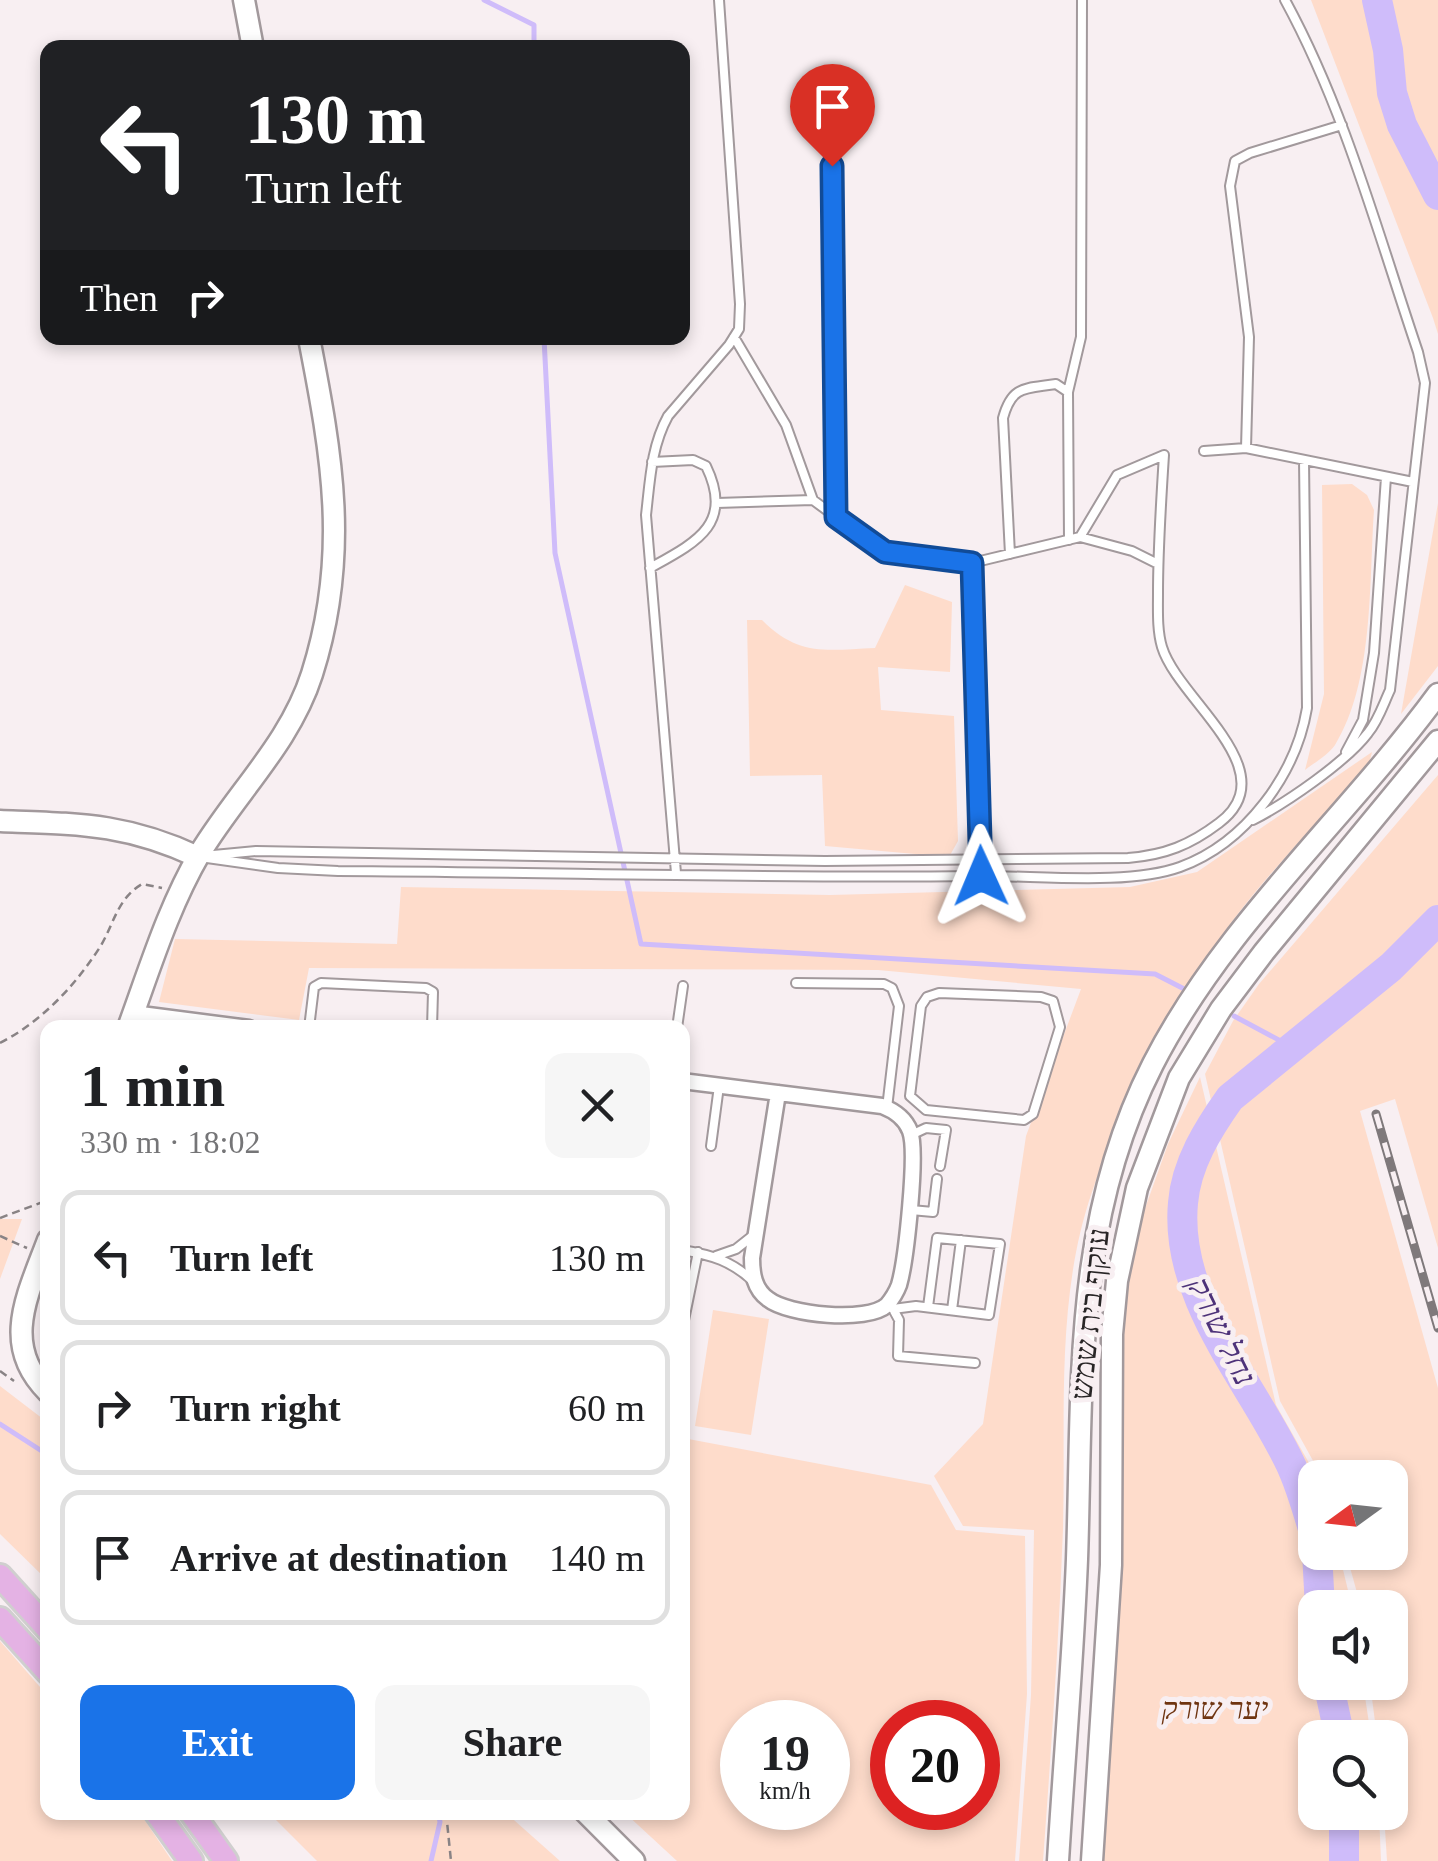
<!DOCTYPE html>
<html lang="en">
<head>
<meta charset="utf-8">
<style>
	:root { --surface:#fff; --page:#f6f6f6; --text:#202124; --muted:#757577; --line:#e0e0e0; --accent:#1a73e8 }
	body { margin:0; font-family:"Times New Roman",Heebo,serif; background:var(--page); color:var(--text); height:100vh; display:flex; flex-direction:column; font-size:38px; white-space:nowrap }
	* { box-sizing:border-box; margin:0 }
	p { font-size:32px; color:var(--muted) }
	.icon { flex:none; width:55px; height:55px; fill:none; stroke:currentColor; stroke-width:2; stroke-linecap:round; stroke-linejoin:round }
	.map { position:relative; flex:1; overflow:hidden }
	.details { position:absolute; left:40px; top:1020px; width:650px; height:800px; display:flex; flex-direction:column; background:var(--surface); border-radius:20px; box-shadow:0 5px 15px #0003 }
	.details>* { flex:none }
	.top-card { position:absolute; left:40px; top:40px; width:650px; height:305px; border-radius:20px; box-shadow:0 5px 15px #0003; background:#202124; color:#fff; overflow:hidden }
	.needle { width:65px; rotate:255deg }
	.fabs { position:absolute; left:1298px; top:1460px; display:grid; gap:20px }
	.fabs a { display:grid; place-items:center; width:110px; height:110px; border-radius:20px; background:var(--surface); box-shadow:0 5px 15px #0003; font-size:50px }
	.speed { position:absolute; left:720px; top:1700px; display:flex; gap:20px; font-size:50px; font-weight:700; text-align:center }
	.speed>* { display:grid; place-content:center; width:130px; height:130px; border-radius:50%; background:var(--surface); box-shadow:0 5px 15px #0003; line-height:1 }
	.speed small { font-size:25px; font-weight:400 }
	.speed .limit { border:15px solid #d22; background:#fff; color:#111 }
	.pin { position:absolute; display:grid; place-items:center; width:85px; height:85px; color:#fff; margin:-102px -42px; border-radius:50% 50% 50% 0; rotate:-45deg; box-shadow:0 0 10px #0007 }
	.pin .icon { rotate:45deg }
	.me { position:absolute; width:110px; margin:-55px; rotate:359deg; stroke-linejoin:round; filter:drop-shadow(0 0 8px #0008) }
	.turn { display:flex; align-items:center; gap:35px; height:210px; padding:0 40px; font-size:45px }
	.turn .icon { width:130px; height:130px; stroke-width:2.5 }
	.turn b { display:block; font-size:70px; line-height:85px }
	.then { display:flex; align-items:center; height:95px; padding:0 40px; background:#0003; gap:20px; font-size:38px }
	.round { display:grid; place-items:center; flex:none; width:105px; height:105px; border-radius:20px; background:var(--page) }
	.headline { display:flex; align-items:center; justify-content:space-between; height:170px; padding:0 40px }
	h1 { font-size:60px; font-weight:800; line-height:75px }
	.cta { display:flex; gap:20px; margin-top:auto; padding:20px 40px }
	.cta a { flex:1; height:115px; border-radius:20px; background:var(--accent); color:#fff; font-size:40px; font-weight:800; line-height:115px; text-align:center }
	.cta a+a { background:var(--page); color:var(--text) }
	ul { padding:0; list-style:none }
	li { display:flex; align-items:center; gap:30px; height:135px; margin:0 20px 15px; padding:0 20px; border:5px solid var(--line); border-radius:20px }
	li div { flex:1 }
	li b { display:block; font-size:38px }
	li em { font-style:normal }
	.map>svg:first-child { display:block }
	.green { fill:#fedccb; fill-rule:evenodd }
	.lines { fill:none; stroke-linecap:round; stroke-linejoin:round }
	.stream { stroke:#cfbcfa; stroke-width:5 }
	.river { stroke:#cfbcfa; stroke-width:30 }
	.service-casing { stroke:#a2999c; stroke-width:12 }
	.minor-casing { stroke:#a2999c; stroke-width:19 }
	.secondary-casing { stroke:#a2999c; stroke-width:25 }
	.trunk-casing { stroke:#d0cfcf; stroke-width:28 }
	.path { stroke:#898385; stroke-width:2.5; stroke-dasharray:8 5; stroke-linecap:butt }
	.service { stroke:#fff; stroke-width:8 }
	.minor { stroke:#fff; stroke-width:14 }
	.secondary { stroke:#fff; stroke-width:20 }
	.trunk { stroke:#e4b2e4; stroke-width:22 }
	.rail-casing { stroke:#7f797b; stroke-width:9 }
	.rail { stroke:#f8eff2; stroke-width:5; stroke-dasharray:15; stroke-linecap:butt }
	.route-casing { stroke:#114b97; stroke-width:25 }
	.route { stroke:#1a73e8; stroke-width:18 }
	.labels { text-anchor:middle; stroke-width:10; stroke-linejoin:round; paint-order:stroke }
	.street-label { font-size:30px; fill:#282526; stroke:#f8eff2 }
	.park-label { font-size:30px; font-style:italic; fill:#6f3511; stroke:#f8eff2 }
	.water-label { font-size:32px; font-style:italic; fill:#4d3279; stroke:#f8eff2 }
</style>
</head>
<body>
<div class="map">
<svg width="1438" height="1861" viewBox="0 0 1438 1861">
	<rect width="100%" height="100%" fill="#f8eff2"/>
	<path class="green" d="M 1311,0 L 1438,0 L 1438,334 L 1433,318 Z
		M 1352,484 L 1367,495 L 1374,510 C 1369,582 1374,682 1335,745 C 1328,755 1314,763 1305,770 L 1324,694 L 1322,485 Z
		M 1438,503 L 1438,666 L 1401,714 Z
		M 905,585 L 952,602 L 950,672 L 878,667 L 881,710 L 954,716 L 958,841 L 949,857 L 825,846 L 822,775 L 750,776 L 747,620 L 762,620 C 799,657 826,650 875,648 Z
		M 1372,752 L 1369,764 C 1328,811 1283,857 1244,906 C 1179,989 1125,1091 1092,1192 C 1055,1299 1066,1418 1063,1529 C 1059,1640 1051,1751 1043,1861 L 1019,1861 L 1031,1695 L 1034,1530 L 963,1526 L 934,1476 L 983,1424 L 1026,1136 L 1081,989 L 878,970 L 309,968 L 299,1020 L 159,1002 L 175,939 L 397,944 L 401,887 L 830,895 L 1130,887 L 1197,872 Z
		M 1438,775 L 1438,1248 L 1395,1099 L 1360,1111 L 1438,1388 L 1438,1861 L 1387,1861 L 1384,1813 L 1390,1812 L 1390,1738 L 1377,1737 L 1370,1683 L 1390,1682 L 1390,1608 L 1361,1607 L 1346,1553 L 1390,1552 L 1390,1478 L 1322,1477 L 1280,1401 L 1205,1074 L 1233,1021 L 1259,984 Z
		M 1200,1077 L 1276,1405 L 1317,1477 L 1315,1552 L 1339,1553 L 1352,1607 L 1315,1608 L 1315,1682 L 1363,1683 L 1371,1737 L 1315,1738 L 1315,1812 L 1379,1813 L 1381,1861 L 1102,1861 L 1122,1474 L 1118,1339 L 1137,1231 L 1168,1144 Z
		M 0,1219 L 22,1219 L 0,1279 Z
		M 713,1310 L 769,1319 L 751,1435 L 695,1426 Z
		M 0,1386 L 47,1422 L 47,1580 L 0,1534 Z
		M 683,1438 L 931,1485 L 956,1530 L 1025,1536 L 1027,1694 L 1015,1861 L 677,1861 L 625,1813 L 682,1812 ZM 742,1722 L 828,1722 L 828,1808 L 742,1808 ZM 892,1722 L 978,1722 L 978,1808 L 892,1808 Z
		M 0,1641 L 47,1695 L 48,1812 L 140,1813 L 172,1861 L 0,1861 Z
		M 269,1813 L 506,1813 L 560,1861 L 317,1861 Z"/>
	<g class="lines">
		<path class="stream" d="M 484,0 L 534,25 L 534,48
			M 544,338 L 555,553 L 641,944 L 1155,974 L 1192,993
			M 1234,1016 L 1292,1047
			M 0,1424 L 48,1455
			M 431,1861 L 440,1822 L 438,1812"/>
		<path class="river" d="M 1377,0 L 1388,50 L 1392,93 L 1402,125 L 1438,195
			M 1315,1536 C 1308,1512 1301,1486 1290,1463 C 1251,1381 1174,1299 1183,1203 C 1186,1164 1208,1129 1230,1098 L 1391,967 L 1438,920
			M 1317,1552 L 1320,1608
			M 1328,1682 L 1340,1738
			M 1344,1812 L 1344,1861"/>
		<defs>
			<path id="service" d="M 831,166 L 836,517
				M 734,337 L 786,425 L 813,500
				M 1068,392 L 1081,337 L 1082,0
				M 1246,448 L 1249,337 L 1230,186 L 1235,161 L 1250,153 L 1342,125
				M 1204,451 L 1246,448 L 1413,482
				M 717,503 L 813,500 L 885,553 L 972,563 L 1080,537 L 1132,551 L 1158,564
				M 1010,554 L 1003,418 C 1012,385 1025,389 1056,384 L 1068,392 L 1069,540
				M 972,563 L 981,876
				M 650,568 C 697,542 734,524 706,466 L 693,460 L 652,462
				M 1346,752 L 1363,720 L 1374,653 L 1386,477
				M 1253,820 C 1286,803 1346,762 1368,733 C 1378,721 1383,705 1390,690 L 1425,383 L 1418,352 C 1378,234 1345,110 1285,0
				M 203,856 L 256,851 L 825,861 L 1128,858 C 1165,855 1190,845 1219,823 C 1288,771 1178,700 1162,647 C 1157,630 1158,611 1158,593 C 1158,547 1161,501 1164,455 L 1117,475 L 1080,537
				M 207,858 L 278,868 L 338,871 C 551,872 764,879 976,876 C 1034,875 1127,886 1180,867 C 1246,843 1296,774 1307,708 L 1304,460
				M 676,873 L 646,515 C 650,481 651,447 668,416 L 729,345 L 739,329 L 740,304 L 719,0
				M 796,983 L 884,984 L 892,988 L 899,1006 L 887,1108
				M 939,993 L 1041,997 L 1053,1001 L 1060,1027 L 1033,1114 L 1024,1120 L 926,1110 L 910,1096 L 921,1006 L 927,997 Z
				M 309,1028 L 314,987 L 321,983 L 426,988 L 433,992 L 432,1028
				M 677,1028 L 683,986
				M 911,1135 L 926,1128 L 946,1130 L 940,1166
				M 711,1146 L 719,1086
				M 911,1210 L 933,1212 L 937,1179
				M 682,1250 C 712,1255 732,1261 754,1282
				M 716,1256 L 736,1249 L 755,1234
				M 893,1309 L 916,1306 L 989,1315 L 1000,1244 L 937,1238 L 928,1307
				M 893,1309 L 899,1320 L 898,1356 L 975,1363
				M 952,1310 L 961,1240
				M 682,1330 L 698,1252"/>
			<path id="minor" d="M 133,1013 L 249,1028
				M 682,1081 L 882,1106 C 895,1111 905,1118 910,1131 C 918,1152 906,1261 899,1285 C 896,1293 892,1299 887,1305 C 867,1323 788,1315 768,1299 C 754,1289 752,1273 752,1258 L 778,1093"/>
			<path id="secondary" d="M 244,0 L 253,48
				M 0,821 C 78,824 125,823 198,857
				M 128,1028 C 150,968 168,908 200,853 C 237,792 290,743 312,674 C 350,555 332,456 309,338
				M 48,1240 C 28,1294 0,1345 48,1392
				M 585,1812 L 634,1861
				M 1058,1861 C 1064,1761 1073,1660 1077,1559 C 1083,1388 1072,1222 1153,1064 C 1224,925 1346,819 1438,694
				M 1092,1861 L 1111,1565 L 1112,1334 L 1117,1281 L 1137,1188 L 1179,1078 L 1221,1009 L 1264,952 L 1438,741"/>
			<path id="trunk" d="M 0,1576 L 48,1629
				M 0,1619 L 48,1672
				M 156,1812 L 191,1861
				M 191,1812 L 226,1861"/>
		</defs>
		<use href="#service" class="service-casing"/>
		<use href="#minor" class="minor-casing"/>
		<use href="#secondary" class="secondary-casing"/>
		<use href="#trunk" class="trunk-casing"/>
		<path class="path" d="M 0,1043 C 41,1022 75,986 100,947 C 114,924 117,899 142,884 L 162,888
			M 0,1218 L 48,1200
			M 0,1236 L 27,1248
			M 0,1371 L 14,1381
			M 446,1812 L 451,1861
			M 562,1812 L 568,1818"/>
		<use href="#service" class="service"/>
		<use href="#minor" class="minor"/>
		<use href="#secondary" class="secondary"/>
		<use href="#trunk" class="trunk"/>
		<defs>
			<path id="rail" d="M 1376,1114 L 1438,1328"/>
		</defs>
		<use href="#rail" class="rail-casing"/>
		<use href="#rail" class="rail"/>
	</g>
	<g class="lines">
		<defs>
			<path id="route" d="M 832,166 L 836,517 L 885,552 L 972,563 L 981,876"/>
		</defs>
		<use href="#route" class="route-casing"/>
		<use href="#route" class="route"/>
	</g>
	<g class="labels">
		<g class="street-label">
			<text transform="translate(1090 1314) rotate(-84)" y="10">עוקף בית שמש</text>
		</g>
		<g class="park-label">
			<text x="1215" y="1719">יער שורק</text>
		</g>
		<g class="water-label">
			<text transform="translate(1222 1331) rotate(64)" y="11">נחל שורק</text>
		</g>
	</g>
</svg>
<div class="fabs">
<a><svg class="needle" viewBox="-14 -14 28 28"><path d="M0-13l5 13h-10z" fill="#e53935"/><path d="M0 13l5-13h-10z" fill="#757577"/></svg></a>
<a><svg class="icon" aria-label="sound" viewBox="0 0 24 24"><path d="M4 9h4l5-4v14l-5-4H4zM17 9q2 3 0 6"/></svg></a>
<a><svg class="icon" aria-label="search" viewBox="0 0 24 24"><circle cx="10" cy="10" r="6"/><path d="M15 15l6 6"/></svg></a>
</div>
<div class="speed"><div>19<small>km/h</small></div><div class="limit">20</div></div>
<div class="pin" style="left:832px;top:166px;background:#d93025"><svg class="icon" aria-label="arrive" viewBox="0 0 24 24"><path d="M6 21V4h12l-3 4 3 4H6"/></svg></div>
<svg class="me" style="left:981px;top:876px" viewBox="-20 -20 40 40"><path d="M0-17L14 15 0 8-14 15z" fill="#1a73e8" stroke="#fff" stroke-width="4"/></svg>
<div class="top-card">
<div class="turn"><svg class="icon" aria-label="left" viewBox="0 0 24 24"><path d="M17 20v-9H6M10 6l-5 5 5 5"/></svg><div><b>130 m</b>Turn left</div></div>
<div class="then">Then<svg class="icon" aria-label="right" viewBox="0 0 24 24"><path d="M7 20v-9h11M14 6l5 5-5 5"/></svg></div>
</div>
<section class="details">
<div class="headline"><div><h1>1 min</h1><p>330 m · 18:02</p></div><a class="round"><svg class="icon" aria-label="close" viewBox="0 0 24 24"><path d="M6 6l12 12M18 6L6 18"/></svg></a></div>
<ul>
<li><svg class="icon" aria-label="left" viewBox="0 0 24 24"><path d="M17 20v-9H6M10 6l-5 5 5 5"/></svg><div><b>Turn left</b></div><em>130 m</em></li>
<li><svg class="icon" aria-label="right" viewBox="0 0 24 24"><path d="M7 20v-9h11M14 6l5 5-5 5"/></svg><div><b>Turn right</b></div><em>60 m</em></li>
<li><svg class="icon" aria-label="arrive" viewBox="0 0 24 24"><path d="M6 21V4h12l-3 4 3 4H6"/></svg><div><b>Arrive at destination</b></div><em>140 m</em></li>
</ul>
<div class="cta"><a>Exit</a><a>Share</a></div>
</section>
</div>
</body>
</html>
